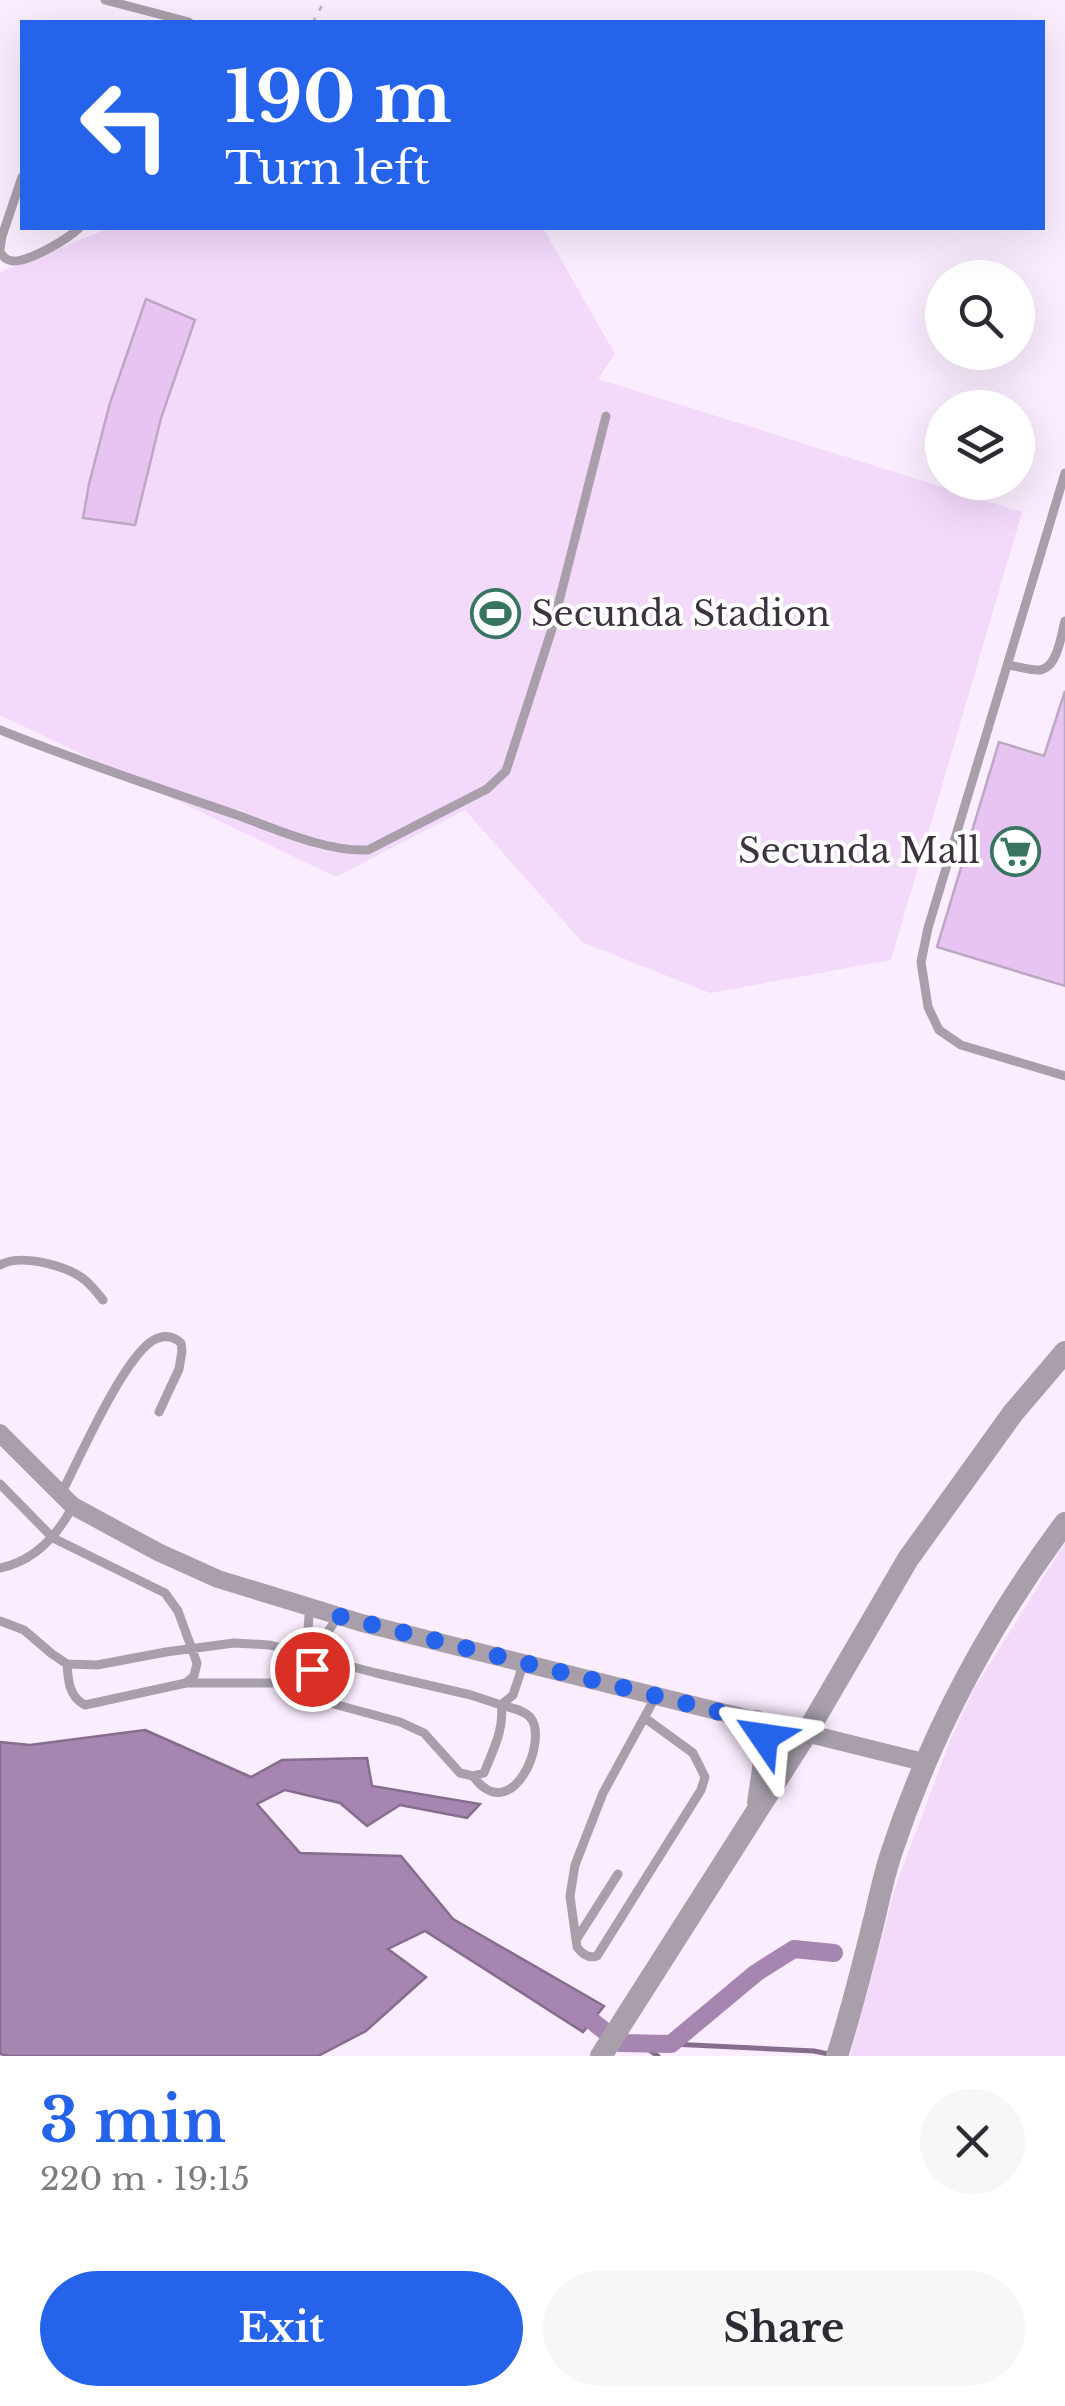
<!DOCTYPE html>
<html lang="en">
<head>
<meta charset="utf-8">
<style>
	:root { --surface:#fff; --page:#f7f7f7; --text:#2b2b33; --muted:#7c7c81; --accent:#2563eb }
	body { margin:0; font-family:"Libre Baskerville",serif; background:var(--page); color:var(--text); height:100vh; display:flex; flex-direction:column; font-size:38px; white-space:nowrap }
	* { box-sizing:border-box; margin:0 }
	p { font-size:32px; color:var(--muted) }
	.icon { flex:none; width:55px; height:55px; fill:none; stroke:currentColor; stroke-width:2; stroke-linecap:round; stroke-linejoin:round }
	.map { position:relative; height:2056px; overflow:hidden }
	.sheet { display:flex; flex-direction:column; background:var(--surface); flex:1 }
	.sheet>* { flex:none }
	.top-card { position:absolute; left:20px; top:20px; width:1025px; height:210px; border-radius:0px; box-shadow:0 10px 40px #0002; background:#2563eb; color:#fff; overflow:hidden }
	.buttons { position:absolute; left:925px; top:260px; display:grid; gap:20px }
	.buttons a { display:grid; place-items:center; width:110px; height:110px; border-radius:50%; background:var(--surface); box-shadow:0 10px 40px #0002; font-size:50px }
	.pin { position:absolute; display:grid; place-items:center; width:85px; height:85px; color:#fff; margin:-42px; border:5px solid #fff; border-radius:50%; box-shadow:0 2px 10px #0007 }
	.me { position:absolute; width:110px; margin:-55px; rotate:302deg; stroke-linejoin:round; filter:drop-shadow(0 0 8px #0008) }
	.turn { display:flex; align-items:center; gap:35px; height:210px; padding:0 40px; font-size:45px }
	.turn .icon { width:130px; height:130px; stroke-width:2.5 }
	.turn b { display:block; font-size:70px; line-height:85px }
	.round { display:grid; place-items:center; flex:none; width:105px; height:105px; border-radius:52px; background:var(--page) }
	.head { display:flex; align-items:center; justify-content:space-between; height:170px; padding:0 40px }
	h1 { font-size:60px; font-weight:700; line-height:75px; color:var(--accent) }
	.button { display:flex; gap:20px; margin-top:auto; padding:20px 40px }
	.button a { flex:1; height:115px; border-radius:60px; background:var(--accent); color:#fff; font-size:40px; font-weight:700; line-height:115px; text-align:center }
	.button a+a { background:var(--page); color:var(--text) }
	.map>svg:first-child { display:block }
	.green { fill:#f3dafb }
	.water { fill:#a685b0; stroke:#866c8e; stroke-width:2.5 }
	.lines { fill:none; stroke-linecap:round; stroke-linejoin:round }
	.stream { stroke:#866c8e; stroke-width:5 }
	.canal { stroke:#a685b0; stroke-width:18 }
	.building { fill:#e8c4f2; stroke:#bda8c4; stroke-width:2.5 }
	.path { stroke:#bdb2c2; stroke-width:2.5; stroke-dasharray:5 8; stroke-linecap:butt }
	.service { stroke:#a89fab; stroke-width:9 }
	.minor { stroke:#a89fab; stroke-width:18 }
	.tertiary { stroke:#a89fab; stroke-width:22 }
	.route { stroke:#2563eb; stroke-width:18; stroke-dasharray:0 32.4 }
	.labels { text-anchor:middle; stroke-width:8; stroke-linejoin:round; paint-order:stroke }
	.poi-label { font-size:35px; fill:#3c333f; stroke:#fff; text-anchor:start }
</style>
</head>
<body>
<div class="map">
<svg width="1065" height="2056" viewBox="0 0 1065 2056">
	<rect width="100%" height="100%" fill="#faedff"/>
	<path class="green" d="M 110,228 L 543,228 L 615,354 L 598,379 L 1022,512 L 891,960 L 710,993 L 582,942 L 465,810 L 336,877 L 0,715 L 0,272 Z
		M 1065,1543 L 1065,2056 L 850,2056 L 895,1888 L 949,1743 L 974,1689 Z"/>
	<path class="water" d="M 145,1730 L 251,1777 L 282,1760 L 367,1758 L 372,1786 L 480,1804 L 467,1818 L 400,1805 L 367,1826 L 340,1803 L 285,1790 L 257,1804 L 300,1853 L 401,1856 L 453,1919 L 604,2006 L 583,2032 L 425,1931 L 388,1949 L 426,1977 L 366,2031 L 318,2056 L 8,2056 L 0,2054 L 0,1742 L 30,1745 Z"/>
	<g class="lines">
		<path class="stream" d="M 640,2044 L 658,2056
			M 671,2044 L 814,2051 L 833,2055"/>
		<path class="canal" d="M 592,2021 L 620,2043 L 671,2044 L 756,1973 L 794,1949 L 834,1953"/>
	</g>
	<path class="building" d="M 146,299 L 195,320 L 161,418 L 135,525 L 83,518 L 89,484 L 110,403 Z
		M 1065,691 L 1065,986 L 937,947 L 999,742 L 1044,756 Z"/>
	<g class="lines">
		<path class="path" d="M 313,22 L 325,0"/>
		<path class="service" d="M 105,0 L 189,22
			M 0,249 L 2,236 L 22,177
			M 0,252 C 4,257 5,260 13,261 C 29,262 68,239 79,228
			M 1065,473 L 928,928 L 921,962 L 928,1007 L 939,1030 L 961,1045 L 1065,1076
			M 1008,665 C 1017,666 1030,671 1040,670 C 1058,667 1061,635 1065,621
			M 0,730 C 77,761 155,787 234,814 C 274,828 325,852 368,850 L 487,789 L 506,771 L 552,629 L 606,416
			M 0,1265 C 21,1253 69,1266 86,1281 C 92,1286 98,1294 103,1300
			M 0,1484 L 53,1538 L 165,1593 L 178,1611 L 197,1663 L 194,1676 L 186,1683 L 85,1705 C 69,1697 68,1680 67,1664
			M 62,1492 C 80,1457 122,1361 152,1341 C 162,1335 172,1335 181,1343 L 182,1351 L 179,1369 L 159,1412
			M 0,1568 C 35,1561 57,1536 73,1506
			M 0,1621 L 24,1630 L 52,1654 L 67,1664 L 97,1665 L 166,1652 L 234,1643 L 270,1645 L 376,1673 L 471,1695 L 501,1705 C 505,1729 492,1752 484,1773 L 473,1776 L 460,1773 L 424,1733 L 400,1722 L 330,1703 C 305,1678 306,1639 310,1607
			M 186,1683 L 272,1683 C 302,1675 322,1642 338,1616
			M 501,1705 L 513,1695 L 524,1662
			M 645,1718 L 693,1753 L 705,1777 L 701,1790 L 597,1956 C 588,1959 582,1954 577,1947 L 570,1896 L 575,1865 L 603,1793 L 656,1696
			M 473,1776 C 511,1829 550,1740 530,1717 C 522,1709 511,1708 501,1705
			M 576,1940 L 618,1874"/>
		<path class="minor" d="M 0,1433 L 73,1506 L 158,1552 L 218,1579 L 362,1623 L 923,1762"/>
		<path class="tertiary" d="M 756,1721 C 770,1750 762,1772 758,1803
			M 601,2056 L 806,1734 L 908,1559 L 1013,1413 L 1065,1352
			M 837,2056 C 851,2013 862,1968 873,1924 C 879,1900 884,1874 892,1851 C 931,1733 991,1622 1065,1523"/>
	</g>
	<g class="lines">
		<path class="route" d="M 312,1669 L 310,1656 L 319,1646 L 338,1616 L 756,1721 L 764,1737"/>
	</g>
	<defs>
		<symbol id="stadium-ring" viewBox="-11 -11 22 22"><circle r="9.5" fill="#fff" stroke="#387560" stroke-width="1.5"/><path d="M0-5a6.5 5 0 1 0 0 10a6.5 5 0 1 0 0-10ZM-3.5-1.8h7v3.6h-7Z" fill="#387560"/></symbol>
		<symbol id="supermarket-ring" viewBox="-11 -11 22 22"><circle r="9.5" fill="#fff" stroke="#387560" stroke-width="1.5"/><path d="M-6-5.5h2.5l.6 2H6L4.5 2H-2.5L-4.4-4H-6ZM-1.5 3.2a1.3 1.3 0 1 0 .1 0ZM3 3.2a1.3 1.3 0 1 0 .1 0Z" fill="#387560"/></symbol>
	</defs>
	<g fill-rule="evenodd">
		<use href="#stadium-ring" x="468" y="586" width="55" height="55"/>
		<use href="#supermarket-ring" x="988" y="824" width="55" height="55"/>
	</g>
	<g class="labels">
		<g class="poi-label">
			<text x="531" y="626">Secunda Stadion</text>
			<text x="980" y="863" text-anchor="end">Secunda Mall</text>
		</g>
	</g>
</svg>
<div class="buttons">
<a><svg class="icon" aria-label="search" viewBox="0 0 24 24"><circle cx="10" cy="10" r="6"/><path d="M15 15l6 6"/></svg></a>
<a><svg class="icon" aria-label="layers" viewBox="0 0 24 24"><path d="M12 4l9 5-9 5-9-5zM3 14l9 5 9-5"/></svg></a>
</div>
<div class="pin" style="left:312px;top:1669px;background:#d93025"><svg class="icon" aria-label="arrive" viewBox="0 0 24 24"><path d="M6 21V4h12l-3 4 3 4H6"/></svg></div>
<svg class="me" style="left:764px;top:1737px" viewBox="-20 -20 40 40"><path d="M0-17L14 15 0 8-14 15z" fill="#2563eb" stroke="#fff" stroke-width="4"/></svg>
<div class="top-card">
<div class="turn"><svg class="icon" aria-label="left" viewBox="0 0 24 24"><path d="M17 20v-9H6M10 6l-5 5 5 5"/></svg><div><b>190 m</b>Turn left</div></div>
</div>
</div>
<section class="sheet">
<div class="head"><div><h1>3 min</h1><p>220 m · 19:15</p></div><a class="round"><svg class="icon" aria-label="close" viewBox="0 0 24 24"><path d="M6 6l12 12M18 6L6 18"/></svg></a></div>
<div class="button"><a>Exit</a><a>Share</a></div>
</section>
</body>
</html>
